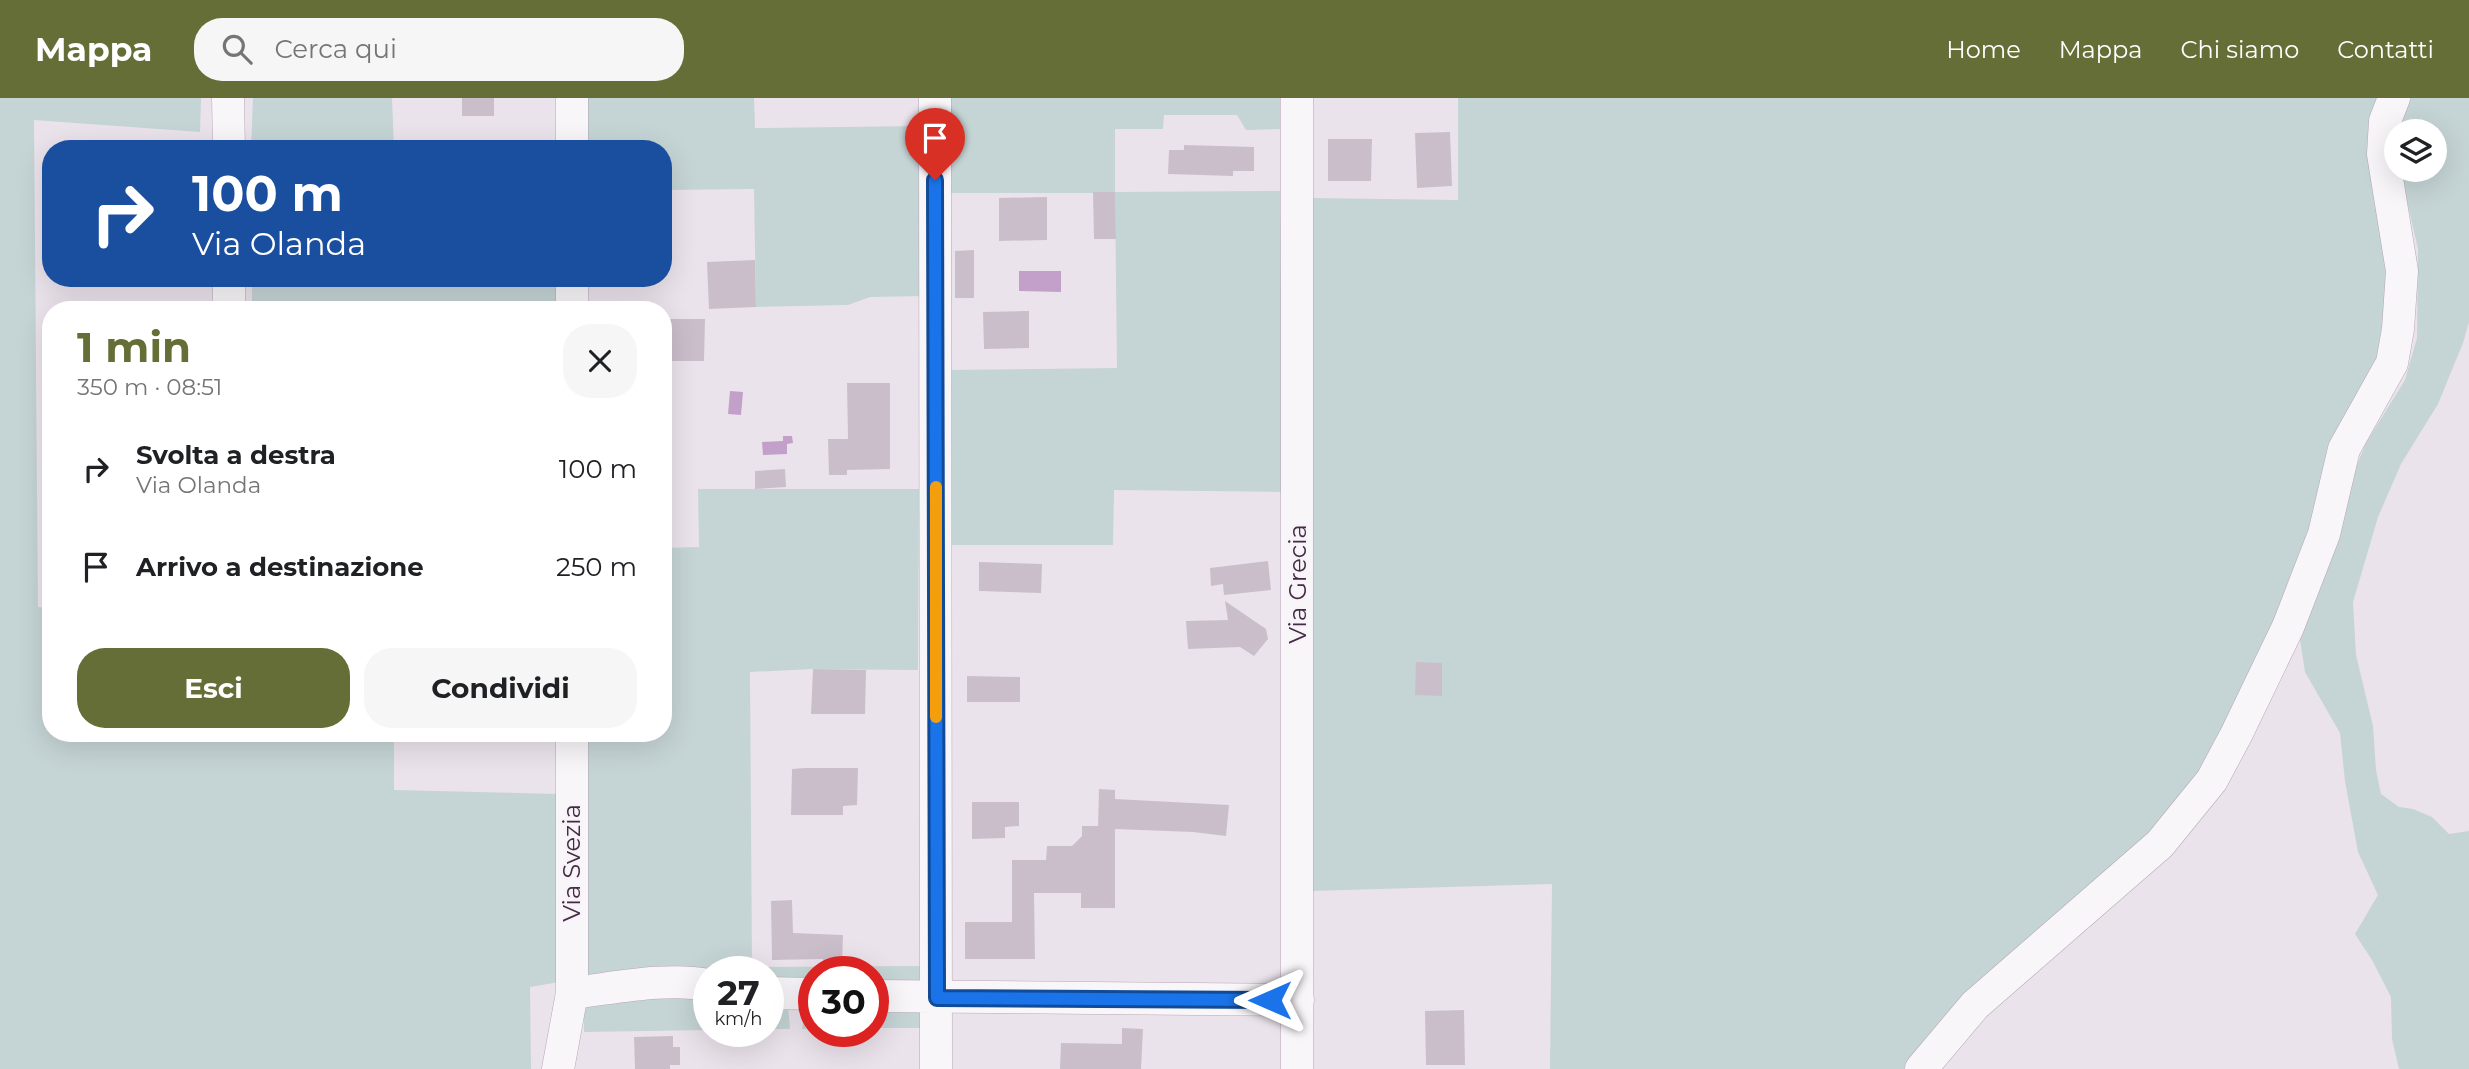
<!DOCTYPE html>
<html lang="it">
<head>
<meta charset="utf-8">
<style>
	:root { --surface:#fff; --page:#f6f6f6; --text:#202124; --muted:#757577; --accent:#646e36 }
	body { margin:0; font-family:Montserrat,sans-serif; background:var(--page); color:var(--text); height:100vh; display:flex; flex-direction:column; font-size:26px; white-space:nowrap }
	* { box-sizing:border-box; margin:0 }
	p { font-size:23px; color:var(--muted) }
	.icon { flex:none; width:38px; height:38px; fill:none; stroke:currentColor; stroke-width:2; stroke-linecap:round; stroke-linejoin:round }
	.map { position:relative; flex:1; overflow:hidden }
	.panel { position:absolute; left:42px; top:203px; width:630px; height:441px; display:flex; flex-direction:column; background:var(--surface); border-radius:28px; box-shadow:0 7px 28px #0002 }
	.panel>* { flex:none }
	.banner { position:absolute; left:42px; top:42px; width:630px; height:147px; border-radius:28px; box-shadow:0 7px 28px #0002; background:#1a4fa0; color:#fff; overflow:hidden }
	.controls { position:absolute; left:2384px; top:21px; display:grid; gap:14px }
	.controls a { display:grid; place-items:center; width:63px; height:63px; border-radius:50%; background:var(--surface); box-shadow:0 7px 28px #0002; font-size:35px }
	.speed { position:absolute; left:693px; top:858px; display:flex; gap:14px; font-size:35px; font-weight:700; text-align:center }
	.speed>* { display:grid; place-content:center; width:91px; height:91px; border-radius:50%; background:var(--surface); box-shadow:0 7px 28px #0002; line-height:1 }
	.speed small { font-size:18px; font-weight:400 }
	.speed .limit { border:10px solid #d22; background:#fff; color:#111 }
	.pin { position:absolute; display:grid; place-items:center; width:60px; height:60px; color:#fff; margin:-72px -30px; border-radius:50% 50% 50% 0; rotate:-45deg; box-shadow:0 0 7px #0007 }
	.pin .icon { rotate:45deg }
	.me { position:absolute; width:77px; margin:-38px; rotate:270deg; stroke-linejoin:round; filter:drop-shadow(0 0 5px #0008) }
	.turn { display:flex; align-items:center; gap:24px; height:147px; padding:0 35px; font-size:32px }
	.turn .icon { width:91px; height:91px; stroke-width:2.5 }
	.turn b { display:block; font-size:49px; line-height:60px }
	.round { display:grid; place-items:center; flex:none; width:74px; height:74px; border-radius:28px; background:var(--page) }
	.headline { display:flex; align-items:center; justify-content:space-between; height:119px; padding:0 35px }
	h1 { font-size:42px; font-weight:700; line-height:52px; color:var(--accent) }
	.action { display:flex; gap:14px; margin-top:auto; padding:14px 35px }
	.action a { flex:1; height:80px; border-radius:28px; background:var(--accent); color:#fff; font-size:28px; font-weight:700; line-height:80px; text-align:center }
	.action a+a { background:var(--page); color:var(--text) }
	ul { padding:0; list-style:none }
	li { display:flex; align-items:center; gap:21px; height:98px; padding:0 35px }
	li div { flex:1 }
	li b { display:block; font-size:26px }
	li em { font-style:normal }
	header { display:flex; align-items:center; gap:42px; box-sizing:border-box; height:98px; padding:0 35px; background:var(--accent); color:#fff }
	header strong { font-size:33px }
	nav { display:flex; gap:38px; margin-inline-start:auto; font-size:24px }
	.search { width:490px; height:63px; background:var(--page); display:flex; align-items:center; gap:18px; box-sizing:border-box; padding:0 24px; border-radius:28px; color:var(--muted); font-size:26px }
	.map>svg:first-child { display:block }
	.green { fill:#c5d4d5 }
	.water { fill:#c3a0ca }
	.building { fill:#cabecb }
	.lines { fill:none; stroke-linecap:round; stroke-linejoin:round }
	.minor-casing { stroke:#b5a8b5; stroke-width:33 }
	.minor { stroke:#f9f6f9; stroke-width:32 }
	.route-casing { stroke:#114b97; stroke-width:18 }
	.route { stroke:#1a73e8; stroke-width:12 }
	.slow { stroke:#f59e0b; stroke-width:12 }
	.labels { text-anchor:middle; stroke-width:5; stroke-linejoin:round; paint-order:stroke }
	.street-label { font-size:24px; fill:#422b43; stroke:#f8f3f8 }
</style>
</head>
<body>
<header>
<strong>Mappa</strong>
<div class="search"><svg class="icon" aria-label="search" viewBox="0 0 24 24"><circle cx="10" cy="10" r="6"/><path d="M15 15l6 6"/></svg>Cerca qui</div>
<nav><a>Home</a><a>Mappa</a><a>Chi siamo</a><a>Contatti</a></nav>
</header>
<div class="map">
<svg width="2469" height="971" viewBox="0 0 2469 971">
	<rect width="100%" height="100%" fill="#ebe3eb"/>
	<path class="green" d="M 0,0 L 201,0 L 200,34 L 34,22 L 38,509 L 51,510 L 51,635 L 209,635 L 210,638 L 234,635 L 394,635 L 394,692 L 558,696 L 559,884 L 530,889 L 531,971 L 0,971 Z
		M 253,0 L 392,0 L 394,51 L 251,51 Z
		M 583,0 L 754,0 L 755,30 L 922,28 L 924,198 L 870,199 L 848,207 L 756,209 L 754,91 L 663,92 L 663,51 L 586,51 Z
		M 945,0 L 1280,0 L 1280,31 L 1246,32 L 1237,17 L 1164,17 L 1163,31 L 1115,31 L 1115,94 L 1280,93 L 1283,394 L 1114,392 L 1113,447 L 946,447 L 947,272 L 1117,270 L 1115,95 L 945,95 Z
		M 1458,0 L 2382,0 L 2391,174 L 2381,260 L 2274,537 L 2206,669 L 2154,739 L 1910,962 L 1904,971 L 1550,971 L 1552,786 L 1311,793 L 1310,100 L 1458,102 Z
		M 2411,0 L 2469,0 L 2469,224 L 2463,245 L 2438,306 L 2401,366 L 2378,419 L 2353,504 L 2356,557 L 2373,628 L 2376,672 L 2381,696 L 2399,709 L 2413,711 L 2432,719 L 2449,736 L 2469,733 L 2469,971 L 2399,971 L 2392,941 L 2391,899 L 2372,862 L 2355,836 L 2378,797 L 2358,754 L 2345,683 L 2340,635 L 2305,574 L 2299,535 L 2351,381 L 2366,345 L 2405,282 L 2417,240 L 2418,151 L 2400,72 L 2434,72 L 2434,33 L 2397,33 L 2400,22 Z
		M 252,180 L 560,180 L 560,211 L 394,208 L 393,212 L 252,212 Z
		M 698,391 L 919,391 L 918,572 L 813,571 L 750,574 L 752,869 L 920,868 L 920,884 L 873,888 L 873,873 L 814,873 L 814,886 L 768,883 L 768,873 L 709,873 L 585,884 L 588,635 L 663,635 L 663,450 L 699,449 Z
		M 709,892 L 709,932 L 584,934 L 584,914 L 590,904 Z
		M 768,905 L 788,906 L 790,931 L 768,931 Z
		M 805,908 L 814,908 L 814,931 L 802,931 Z
		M 873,909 L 923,914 L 922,930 L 873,930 Z"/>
	<path class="water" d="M 1019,173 L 1061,173 L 1061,194 L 1019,193 Z
		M 730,293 L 743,294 L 741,317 L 728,316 Z
		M 783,338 L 792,338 L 793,345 L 787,346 L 787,356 L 763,357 L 762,344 L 783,343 Z"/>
	<path class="building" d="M 462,0 L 494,0 L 494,18 L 462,18 Z
		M 1450,34 L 1452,88 L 1417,90 L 1415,35 Z
		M 1328,41 L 1372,41 L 1371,83 L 1328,83 Z
		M 1184,47 L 1254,49 L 1254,73 L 1233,73 L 1233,78 L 1168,76 L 1169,52 L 1184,52 Z
		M 1093,94 L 1115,94 L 1116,141 L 1094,141 Z
		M 1047,99 L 1047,142 L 999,143 L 999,100 Z
		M 974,152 L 974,200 L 955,200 L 955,153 Z
		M 755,162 L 756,209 L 709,211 L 707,164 Z
		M 1029,213 L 1029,250 L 984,251 L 983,214 Z
		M 663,221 L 705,221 L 704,263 L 663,263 Z
		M 847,285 L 890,285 L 890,371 L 847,372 L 847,377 L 829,377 L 828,341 L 848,341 Z
		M 785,371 L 786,389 L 755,391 L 755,373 Z
		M 1268,463 L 1271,492 L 1224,497 L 1223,486 L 1211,488 L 1210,470 Z
		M 979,464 L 1042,466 L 1041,495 L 979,493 Z
		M 1225,503 L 1266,531 L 1268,541 L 1254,558 L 1240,549 L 1188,551 L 1186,523 L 1228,522 Z
		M 1416,564 L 1442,565 L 1442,598 L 1415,597 Z
		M 813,571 L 866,572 L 865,616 L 811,616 Z
		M 967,578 L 1020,579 L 1020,604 L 967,604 Z
		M 805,670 L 858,670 L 857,707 L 843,708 L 843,717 L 791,717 L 792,671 Z
		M 1099,691 L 1115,692 L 1115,701 L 1229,707 L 1226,738 L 1193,734 L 1115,731 L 1115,810 L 1081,810 L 1081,795 L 1034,795 L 1035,861 L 965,861 L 965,824 L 1012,824 L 1012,762 L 1046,762 L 1047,748 L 1072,748 L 1082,738 L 1082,728 L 1098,728 Z
		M 972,704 L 1019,704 L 1019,728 L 1005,729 L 1005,740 L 972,741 Z
		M 792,802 L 793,835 L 843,837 L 842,865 L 823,864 L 823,861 L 772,862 L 771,803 Z
		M 1464,912 L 1465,967 L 1426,967 L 1425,913 Z
		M 1122,930 L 1143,931 L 1141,971 L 1060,971 L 1061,945 L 1122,946 Z
		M 673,938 L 673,949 L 680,949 L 680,967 L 670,967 L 670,971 L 635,971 L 634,939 Z"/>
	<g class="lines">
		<defs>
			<path id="minor" d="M 228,0 L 229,51
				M 572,0 L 572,51
				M 935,0 L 936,971
				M 1297,0 L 1297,971
				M 229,180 L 229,212
				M 572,180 L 572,212
				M 572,895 C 616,890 665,879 709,887
				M 768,895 L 814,896
				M 873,898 L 1298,902
				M 558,971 L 572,895 L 572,635
				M 1921,971 L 1975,907 L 2160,746 L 2212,682 L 2237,635 L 2288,529 L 2324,436 L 2344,351 L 2392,265 L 2398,231 L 2402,173 L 2383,56 L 2385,23 L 2394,0"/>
		</defs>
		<use href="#minor" class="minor-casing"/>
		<use href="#minor" class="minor"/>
	</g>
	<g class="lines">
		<defs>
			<path id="route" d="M 935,82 L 937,900 L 1270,902"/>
		</defs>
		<use href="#route" class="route-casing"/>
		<use href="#route" class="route"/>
		<path class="slow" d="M 936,389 L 936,619"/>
	</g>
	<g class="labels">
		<g class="street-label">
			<text transform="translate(1298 486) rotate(-90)" y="8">Via Grecia</text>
			<text transform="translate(572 765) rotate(-90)" y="8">Via Svezia</text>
		</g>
	</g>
</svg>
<div class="controls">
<a><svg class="icon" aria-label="layers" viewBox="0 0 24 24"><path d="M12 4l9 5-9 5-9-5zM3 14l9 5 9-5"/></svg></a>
</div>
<div class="speed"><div>27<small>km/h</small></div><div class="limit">30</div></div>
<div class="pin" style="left:935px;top:82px;background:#d93025"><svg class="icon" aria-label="arrive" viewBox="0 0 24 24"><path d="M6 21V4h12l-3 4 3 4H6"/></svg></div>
<svg class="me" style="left:1270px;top:902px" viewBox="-20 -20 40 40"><path d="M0-17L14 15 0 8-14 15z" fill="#1a73e8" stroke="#fff" stroke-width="4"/></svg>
<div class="banner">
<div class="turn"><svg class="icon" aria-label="right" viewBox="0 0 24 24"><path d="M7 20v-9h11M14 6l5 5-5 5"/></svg><div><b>100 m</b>Via Olanda</div></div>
</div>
<section class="panel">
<div class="headline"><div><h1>1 min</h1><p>350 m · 08:51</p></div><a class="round"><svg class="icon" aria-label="close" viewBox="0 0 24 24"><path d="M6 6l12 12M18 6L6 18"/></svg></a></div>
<ul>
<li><svg class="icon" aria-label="right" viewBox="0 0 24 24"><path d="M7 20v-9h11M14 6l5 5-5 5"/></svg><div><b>Svolta a destra</b><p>Via Olanda</p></div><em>100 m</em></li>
<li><svg class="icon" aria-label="arrive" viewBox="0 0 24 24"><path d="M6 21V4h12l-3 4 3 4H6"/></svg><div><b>Arrivo a destinazione</b></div><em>250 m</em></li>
</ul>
<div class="action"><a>Esci</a><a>Condividi</a></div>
</section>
</div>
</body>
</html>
